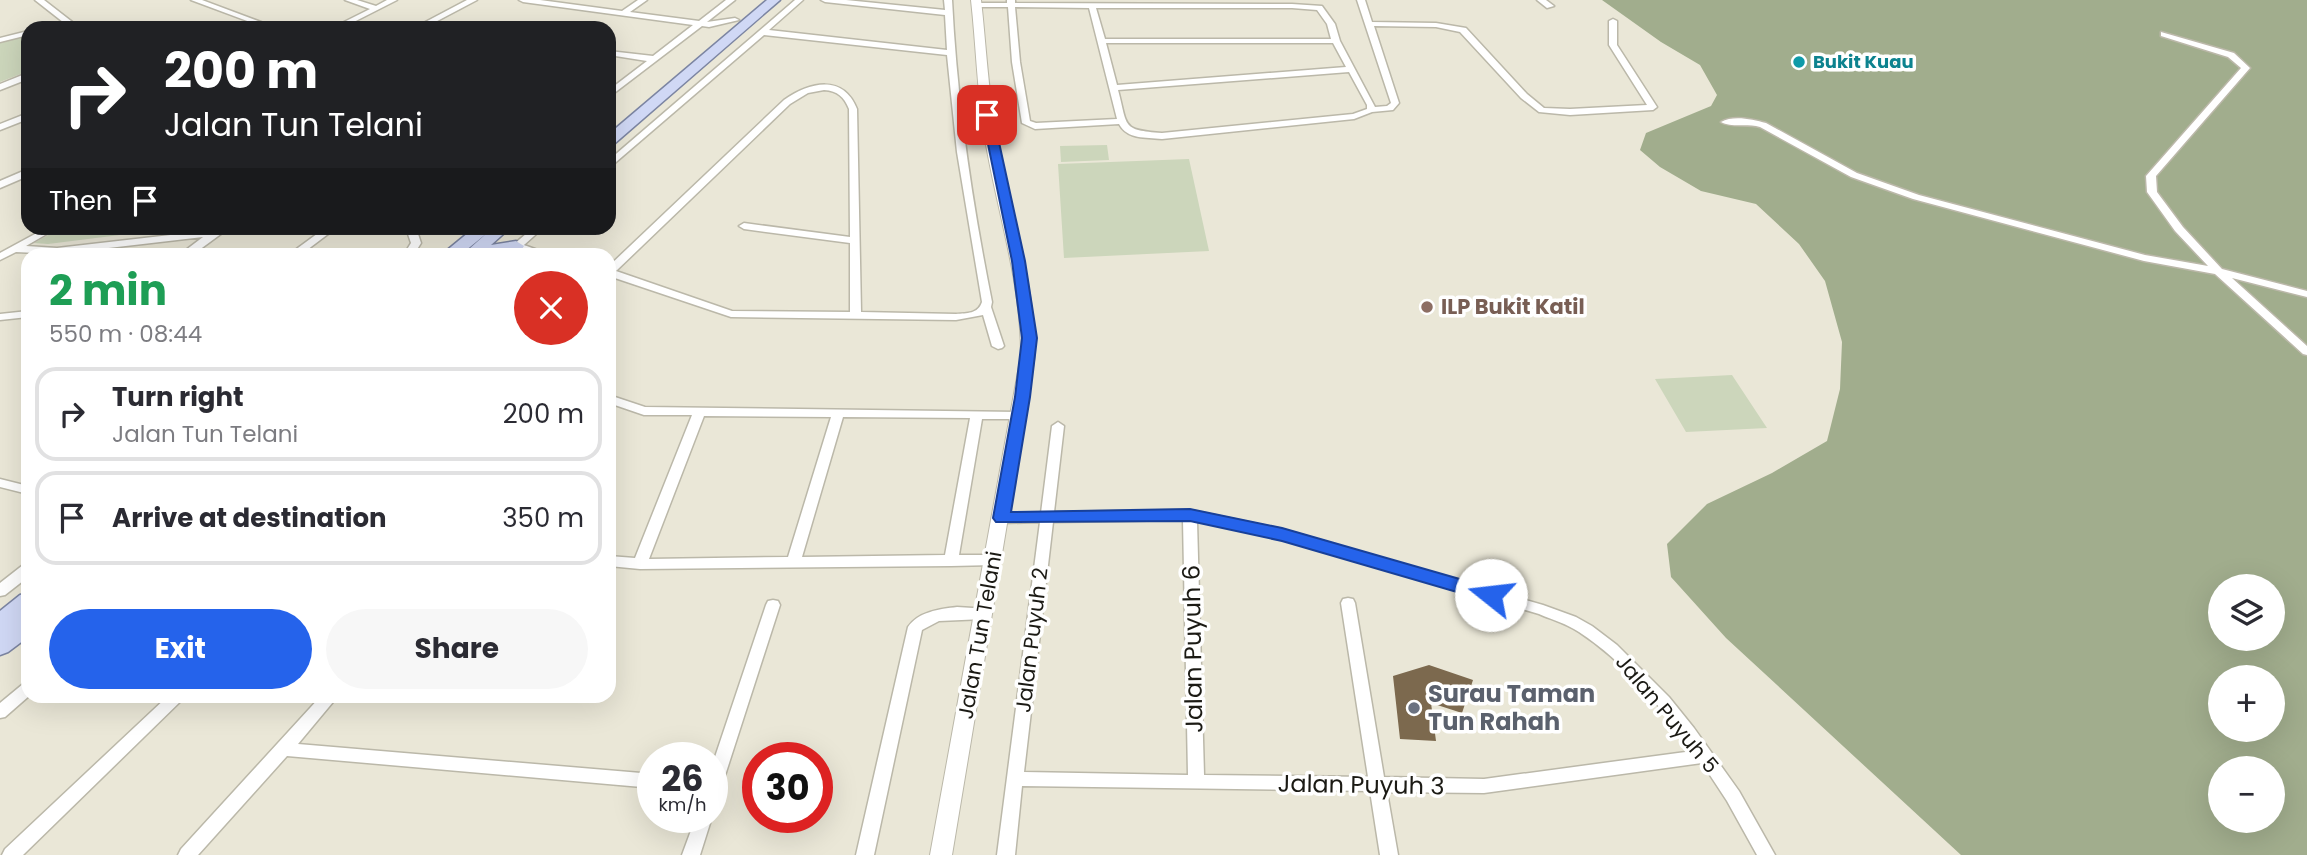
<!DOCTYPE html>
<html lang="en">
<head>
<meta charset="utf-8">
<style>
	:root { --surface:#fff; --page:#f7f7f7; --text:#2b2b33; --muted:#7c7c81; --line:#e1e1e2; --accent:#2563eb }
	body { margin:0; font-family:Poppins,sans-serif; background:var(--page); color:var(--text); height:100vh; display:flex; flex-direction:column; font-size:26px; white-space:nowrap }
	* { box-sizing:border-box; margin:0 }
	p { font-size:23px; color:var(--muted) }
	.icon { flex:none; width:38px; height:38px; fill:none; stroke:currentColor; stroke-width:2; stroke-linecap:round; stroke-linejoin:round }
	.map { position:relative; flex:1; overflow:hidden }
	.drawer { position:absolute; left:21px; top:248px; width:595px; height:455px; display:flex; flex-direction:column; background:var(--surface); border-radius:21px; box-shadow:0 7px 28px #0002 }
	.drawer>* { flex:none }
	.top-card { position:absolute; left:21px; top:21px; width:595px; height:214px; border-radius:21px; box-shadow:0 7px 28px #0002; background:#202124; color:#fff; overflow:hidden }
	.buttons { position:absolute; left:2208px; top:574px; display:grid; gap:14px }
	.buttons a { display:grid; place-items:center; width:77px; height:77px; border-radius:50%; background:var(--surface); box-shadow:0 7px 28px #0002; font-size:35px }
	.speed { position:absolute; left:637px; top:742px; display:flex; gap:14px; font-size:35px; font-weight:700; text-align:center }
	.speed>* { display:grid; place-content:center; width:91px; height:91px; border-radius:50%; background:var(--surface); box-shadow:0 7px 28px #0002; line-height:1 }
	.speed small { font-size:18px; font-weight:400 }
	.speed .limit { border:10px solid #d22; background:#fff; color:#111 }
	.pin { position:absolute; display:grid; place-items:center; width:60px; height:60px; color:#fff; margin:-30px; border-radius:14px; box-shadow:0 4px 10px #0006 }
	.me { position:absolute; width:77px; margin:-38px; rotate:286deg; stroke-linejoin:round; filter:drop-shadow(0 0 5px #0008) }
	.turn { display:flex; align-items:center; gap:24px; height:147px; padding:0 28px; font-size:32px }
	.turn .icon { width:91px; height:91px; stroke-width:2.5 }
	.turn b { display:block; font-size:49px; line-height:60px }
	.then { display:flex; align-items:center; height:66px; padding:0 28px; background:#0003; gap:14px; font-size:26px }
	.round { display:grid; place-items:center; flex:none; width:74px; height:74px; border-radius:37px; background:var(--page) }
	.summary { display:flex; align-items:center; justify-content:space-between; height:119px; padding:0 28px }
	h1 { font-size:42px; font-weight:700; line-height:52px; color:#1e9e55 }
	.primary-button { display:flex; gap:14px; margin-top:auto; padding:14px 28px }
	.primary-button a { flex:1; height:80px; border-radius:42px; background:var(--accent); color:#fff; font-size:28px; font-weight:700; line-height:80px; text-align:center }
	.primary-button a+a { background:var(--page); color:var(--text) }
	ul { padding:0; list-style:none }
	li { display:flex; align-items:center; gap:21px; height:94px; margin:0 14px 10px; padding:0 14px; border:4px solid var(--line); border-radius:21px }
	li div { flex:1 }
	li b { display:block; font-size:26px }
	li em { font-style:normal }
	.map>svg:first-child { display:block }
	.green { fill:#ccd6bb }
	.forest { fill:#a1ad8d; fill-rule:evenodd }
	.building { fill:#7c694e }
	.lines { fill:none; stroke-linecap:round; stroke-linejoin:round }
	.minor-casing { stroke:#bbb8a9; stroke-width:3 }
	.tertiary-casing { stroke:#bbb8a9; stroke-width:2 }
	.primary-casing { stroke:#7c85a2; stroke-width:3 }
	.minor { fill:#fff; fill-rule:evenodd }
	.tertiary { fill:#fff; fill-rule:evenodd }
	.primary { fill:#d0d8f5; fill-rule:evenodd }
	.route { fill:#2563eb; stroke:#184099; stroke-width:2 }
	.culture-dot { fill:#0f9aa8; stroke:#fff; stroke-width:2.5 }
	.education-dot { fill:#8d6e63; stroke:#fff; stroke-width:2.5 }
	.worship-dot { fill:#6b7280; stroke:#fff; stroke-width:2.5 }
	.labels { text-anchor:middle; stroke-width:7; stroke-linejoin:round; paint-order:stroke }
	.far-culture-label { font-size:18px; font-weight:bold; fill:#0d838f; stroke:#fff; text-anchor:start }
	.education-label { font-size:21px; font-weight:bold; fill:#785e54; stroke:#fff; text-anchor:start }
	.street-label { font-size:21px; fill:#1b1a14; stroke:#fff }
	.near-street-label { font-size:24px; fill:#1b1a14; stroke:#fff }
	.near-worship-label { font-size:24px; font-weight:bold; fill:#5b616d; stroke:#fff; text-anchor:start }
</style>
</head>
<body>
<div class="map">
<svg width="2307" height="855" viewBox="0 0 2307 855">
	<rect width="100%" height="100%" fill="#eae7d7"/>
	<path class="green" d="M 28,36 L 28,71 L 0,82 L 0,43 Z
		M 1107,145 L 1109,160 L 1061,162 L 1060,146 Z
		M 1189,159 L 1209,251 L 1064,258 L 1058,164 Z
		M 61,228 L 176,228 L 48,244 L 34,243 Z
		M 1732,375 L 1767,428 L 1686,432 L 1655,379 Z"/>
	<path class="forest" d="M 1602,0 L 2307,0 L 2307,855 L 1961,855 L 1726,638 L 1671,577 L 1667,544 L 1707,504 L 1772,473 L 1827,441 L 1840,389 L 1842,342 L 1825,281 L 1799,244 L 1756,204 L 1701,191 L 1660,167 L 1640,150 L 1646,133 L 1711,106 L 1717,95 L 1700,65 L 1661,42 ZM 2221,586 L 2273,586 L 2273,639 L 2221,639 ZM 2221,677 L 2273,677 L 2273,730 L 2221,730 ZM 2221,768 L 2273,768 L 2273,821 L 2221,821 Z"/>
	<path class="building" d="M 1429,665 L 1473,680 L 1462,713 L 1431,703 L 1436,741 L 1400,739 L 1393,676 Z"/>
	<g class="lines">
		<defs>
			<path id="minor" d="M 35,0 L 44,0 L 80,28 L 71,28 L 67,25 L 56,28 L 43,28 L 63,22 Z
				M 191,0 L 202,0 L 277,28 L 266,28 Z
				M 345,0 L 357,0 L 376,6 L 387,0 L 397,0 L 342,28 L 332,28 L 370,9 Z
				M 467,0 L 477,0 L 424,28 L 414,28 Z
				M 519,0 L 540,0 L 622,11 L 638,0 L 647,0 L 630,12 L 699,21 L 726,0 L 735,0 L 707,22 L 735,18 L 739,20 L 709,27 L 702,26 L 609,97 L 609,90 L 647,61 L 609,55 L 609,51 L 653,56 L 693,25 L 523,2 Z
				M 795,0 L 803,0 L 769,30 L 947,50 L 945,15 L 825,2 L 821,0 L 846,0 L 945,10 L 944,0 L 952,0 C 957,102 972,202 992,302 L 991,307 L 1004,346 L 1002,348 L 998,349 L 992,346 L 983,315 L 956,320 L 731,317 L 609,276 L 609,266 L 784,100 C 810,82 843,74 857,109 L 861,312 L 956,314 C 967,313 978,314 982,302 L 957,152 L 947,55 L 764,35 L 609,168 L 609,160 ZM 824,90 C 838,91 844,97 849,109 L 850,237 L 744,223 L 739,226 L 744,229 L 850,243 L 850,312 L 732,311 L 616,271 L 790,104 L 808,93 Z
				M 1007,0 L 1015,0 L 1015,3 L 1292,4 L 1322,6 L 1335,24 L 1340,41 L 1375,107 L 1387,106 L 1391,103 L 1357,0 L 1365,0 L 1372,22 L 1436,23 L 1466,28 L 1527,94 L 1544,108 L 1570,109 L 1647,105 L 1609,45 L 1609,21 L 1613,19 L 1617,21 L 1617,45 L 1657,107 L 1653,110 L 1570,115 L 1539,112 L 1521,98 L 1460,32 L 1436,27 L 1374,26 L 1399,103 L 1393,110 L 1372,112 L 1354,119 L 1162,139 C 1145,137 1128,140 1119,124 L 1035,129 L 1022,123 L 1012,62 L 1008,7 L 977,7 L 973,5 L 977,3 L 1007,3 ZM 1015,7 L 1089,8 L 1117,119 L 1036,123 L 1030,121 L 1020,62 ZM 1096,8 L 1292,8 L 1317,10 L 1327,24 L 1331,39 L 1105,39 ZM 1106,43 L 1333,43 L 1346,67 L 1117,85 ZM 1349,72 L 1367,105 L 1367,109 L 1353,114 L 1162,133 C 1121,130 1128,127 1118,90 Z
				M 1537,0 L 1546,0 L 1554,6 L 1547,8 Z
				M 28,31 L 28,35 L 0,42 L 0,38 Z
				M 2161,32 L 2234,53 L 2250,68 L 2156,176 L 2157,192 L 2183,227 L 2222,269 L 2307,291 L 2307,297 L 2232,278 L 2307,346 L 2307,355 L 2303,354 L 2215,274 L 2144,261 L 1913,199 L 1851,177 L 1760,127 C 1747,123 1731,128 1721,122 C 1733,115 1752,119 1766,123 L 1857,173 L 1919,195 L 2145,255 L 2208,266 L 2175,231 L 2147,192 L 2146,176 L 2241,68 L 2228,57 L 2161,36 Z
				M 25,74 L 28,74 L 28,79 L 0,90 L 0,84 Z
				M 28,113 L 28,119 L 0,130 L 0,124 Z
				M 28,169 L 28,176 L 0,188 L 0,181 Z
				M 46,228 L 57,228 L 26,246 L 57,248 L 214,230 L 218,228 L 229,228 L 191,256 L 178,256 L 203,237 L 57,254 L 16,252 L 0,260 L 0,253 Z
				M 325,228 L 336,228 L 299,256 L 287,256 Z
				M 406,228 L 416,228 L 421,243 L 413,256 L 403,256 L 411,243 Z
				M 533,228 L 543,228 L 524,245 L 554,256 L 537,256 L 518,250 L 512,256 L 500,256 Z
				M 28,311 L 28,317 L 0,320 L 0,314 Z
				M 609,395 L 645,407 L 1023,412 L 1025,415 L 1019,419 L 982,419 L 959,555 L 994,555 L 999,556 L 1001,560 L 999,564 L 994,565 L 951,566 L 640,569 L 609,566 L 609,556 L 635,558 L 692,415 L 644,415 L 609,403 ZM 704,416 L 831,417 L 788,557 L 649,559 ZM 843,417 L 970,418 L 945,555 L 802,557 Z
				M 1058,422 L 1064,426 L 1054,512 L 1190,510 L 1282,529 L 1543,605 L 1576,617 L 1592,626 L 1617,645 L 1669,697 L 1694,728 L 1739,791 L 1775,855 L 1757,855 L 1727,801 L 1702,763 L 1484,793 L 1387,792 L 1398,855 L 1380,855 L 1370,791 L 1022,786 L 1015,855 L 997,855 L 1040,522 L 1002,523 L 997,521 L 995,518 L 997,515 L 1002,513 L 1041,513 L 1052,426 ZM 1183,520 L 1188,775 L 1024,772 L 1053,522 ZM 1197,521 L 1282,539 L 1539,614 C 1553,620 1567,624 1579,632 C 1625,662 1661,707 1693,751 L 1484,779 L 1384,777 L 1355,603 L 1353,599 L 1348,598 L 1343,599 L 1341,603 L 1368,777 L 1204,775 Z
				M 0,479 L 28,486 L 28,494 L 0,487 Z
				M 28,564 L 28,577 L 5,595 L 0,596 L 0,583 L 23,565 Z
				M 773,600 L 778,601 L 780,605 L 720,791 L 718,796 L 712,798 L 712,766 L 766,605 L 768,601 Z
				M 957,607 L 989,609 L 991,613 L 989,617 L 984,619 L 939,621 L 922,630 L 874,855 L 856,855 L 908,627 C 918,612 939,609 957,607 Z
				M 28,682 L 29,696 L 5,717 L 0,718 L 0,703 L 23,684 Z
				M 168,696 L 186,696 L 23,855 L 2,855 L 5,849 Z
				M 321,696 L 338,696 L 298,744 L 653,774 L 653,788 L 287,756 L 198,855 L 178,855 L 181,849 Z
				M 696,817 L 712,817 L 700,855 L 682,855 Z"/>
			<path id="tertiary" d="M 971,0 L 981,0 C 986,44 988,90 996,134 C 1008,208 1035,279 1035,355 L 952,855 L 930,855 L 1021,355 C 1021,279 996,208 984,133 C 977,89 976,44 971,0 Z"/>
			<path id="primary" d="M 767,0 L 780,0 L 614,144 L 609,145 L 609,134 Z
				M 474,228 L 491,228 L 489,231 L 493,228 L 510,228 L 491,245 L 516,241 L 524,246 L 522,249 L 494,256 L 471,256 L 468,250 L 487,233 L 459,256 L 440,256 Z
				M 28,593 L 28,614 L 25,616 L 28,615 L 28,637 L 8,652 L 0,655 L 0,611 L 20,595 Z"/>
		</defs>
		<use href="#minor" class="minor-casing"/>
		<use href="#tertiary" class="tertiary-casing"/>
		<use href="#primary" class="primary-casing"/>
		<use href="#minor" class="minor"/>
		<use href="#tertiary" class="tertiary"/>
		<use href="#primary" class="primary"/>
	</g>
	<path class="route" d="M 987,112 L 993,115 L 1025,261 L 1037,338 L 1030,397 L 1011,512 L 1190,509 L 1282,528 L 1491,588 L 1497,590 L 1500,595 L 1497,600 L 1491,602 L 1282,541 L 1190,521 L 996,522 L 993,518 L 1015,397 L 1022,338 L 1012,261 L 982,115 Z"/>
	<circle class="culture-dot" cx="1799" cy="62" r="7"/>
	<circle class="education-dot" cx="1427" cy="307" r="7"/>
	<circle class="worship-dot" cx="1414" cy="708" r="7"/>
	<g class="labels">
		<g class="far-culture-label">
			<text x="1813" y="68">Bukit Kuau</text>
		</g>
		<g class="education-label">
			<text x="1441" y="314">ILP Bukit Katil</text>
		</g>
		<g class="street-label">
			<text transform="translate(980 635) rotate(-80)" y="7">Jalan Tun Telani</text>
			<text transform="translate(1032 640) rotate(-83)" y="7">Jalan Puyuh 2</text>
			<text transform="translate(1667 714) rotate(50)" y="7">Jalan Puyuh 5</text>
		</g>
		<g class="near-street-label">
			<text transform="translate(1193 649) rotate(-91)" y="8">Jalan Puyuh 6</text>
			<text transform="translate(1361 785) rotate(1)" y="8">Jalan Puyuh 3</text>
		</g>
		<g class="near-worship-label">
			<text x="1428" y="702">Surau Taman<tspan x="1428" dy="28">Tun Rahah</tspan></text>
		</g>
	</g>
</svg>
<div class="buttons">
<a><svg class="icon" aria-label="layers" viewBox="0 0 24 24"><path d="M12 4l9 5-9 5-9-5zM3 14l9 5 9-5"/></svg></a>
<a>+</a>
<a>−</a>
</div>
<div class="speed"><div>26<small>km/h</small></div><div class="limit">30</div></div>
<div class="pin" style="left:987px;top:115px;background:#d93025"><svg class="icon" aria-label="arrive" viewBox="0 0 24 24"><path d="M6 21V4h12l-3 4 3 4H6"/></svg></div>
<svg class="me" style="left:1491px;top:595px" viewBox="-20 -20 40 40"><circle r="19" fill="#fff"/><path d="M0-13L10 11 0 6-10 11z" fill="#2563eb"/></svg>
<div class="top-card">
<div class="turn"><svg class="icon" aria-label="right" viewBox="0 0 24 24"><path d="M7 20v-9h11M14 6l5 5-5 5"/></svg><div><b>200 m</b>Jalan Tun Telani</div></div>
<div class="then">Then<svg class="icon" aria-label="arrive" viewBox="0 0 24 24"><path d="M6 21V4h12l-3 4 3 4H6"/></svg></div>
</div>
<section class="drawer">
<div class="summary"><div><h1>2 min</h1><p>550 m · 08:44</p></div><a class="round" style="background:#d93025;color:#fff"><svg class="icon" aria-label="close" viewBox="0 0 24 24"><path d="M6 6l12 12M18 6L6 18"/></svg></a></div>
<ul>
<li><svg class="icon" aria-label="right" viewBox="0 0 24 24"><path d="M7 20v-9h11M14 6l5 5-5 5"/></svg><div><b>Turn right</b><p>Jalan Tun Telani</p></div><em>200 m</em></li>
<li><svg class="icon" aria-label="arrive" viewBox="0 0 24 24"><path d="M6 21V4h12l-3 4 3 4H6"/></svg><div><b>Arrive at destination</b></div><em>350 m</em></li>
</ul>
<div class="primary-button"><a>Exit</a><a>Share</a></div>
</section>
</div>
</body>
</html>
